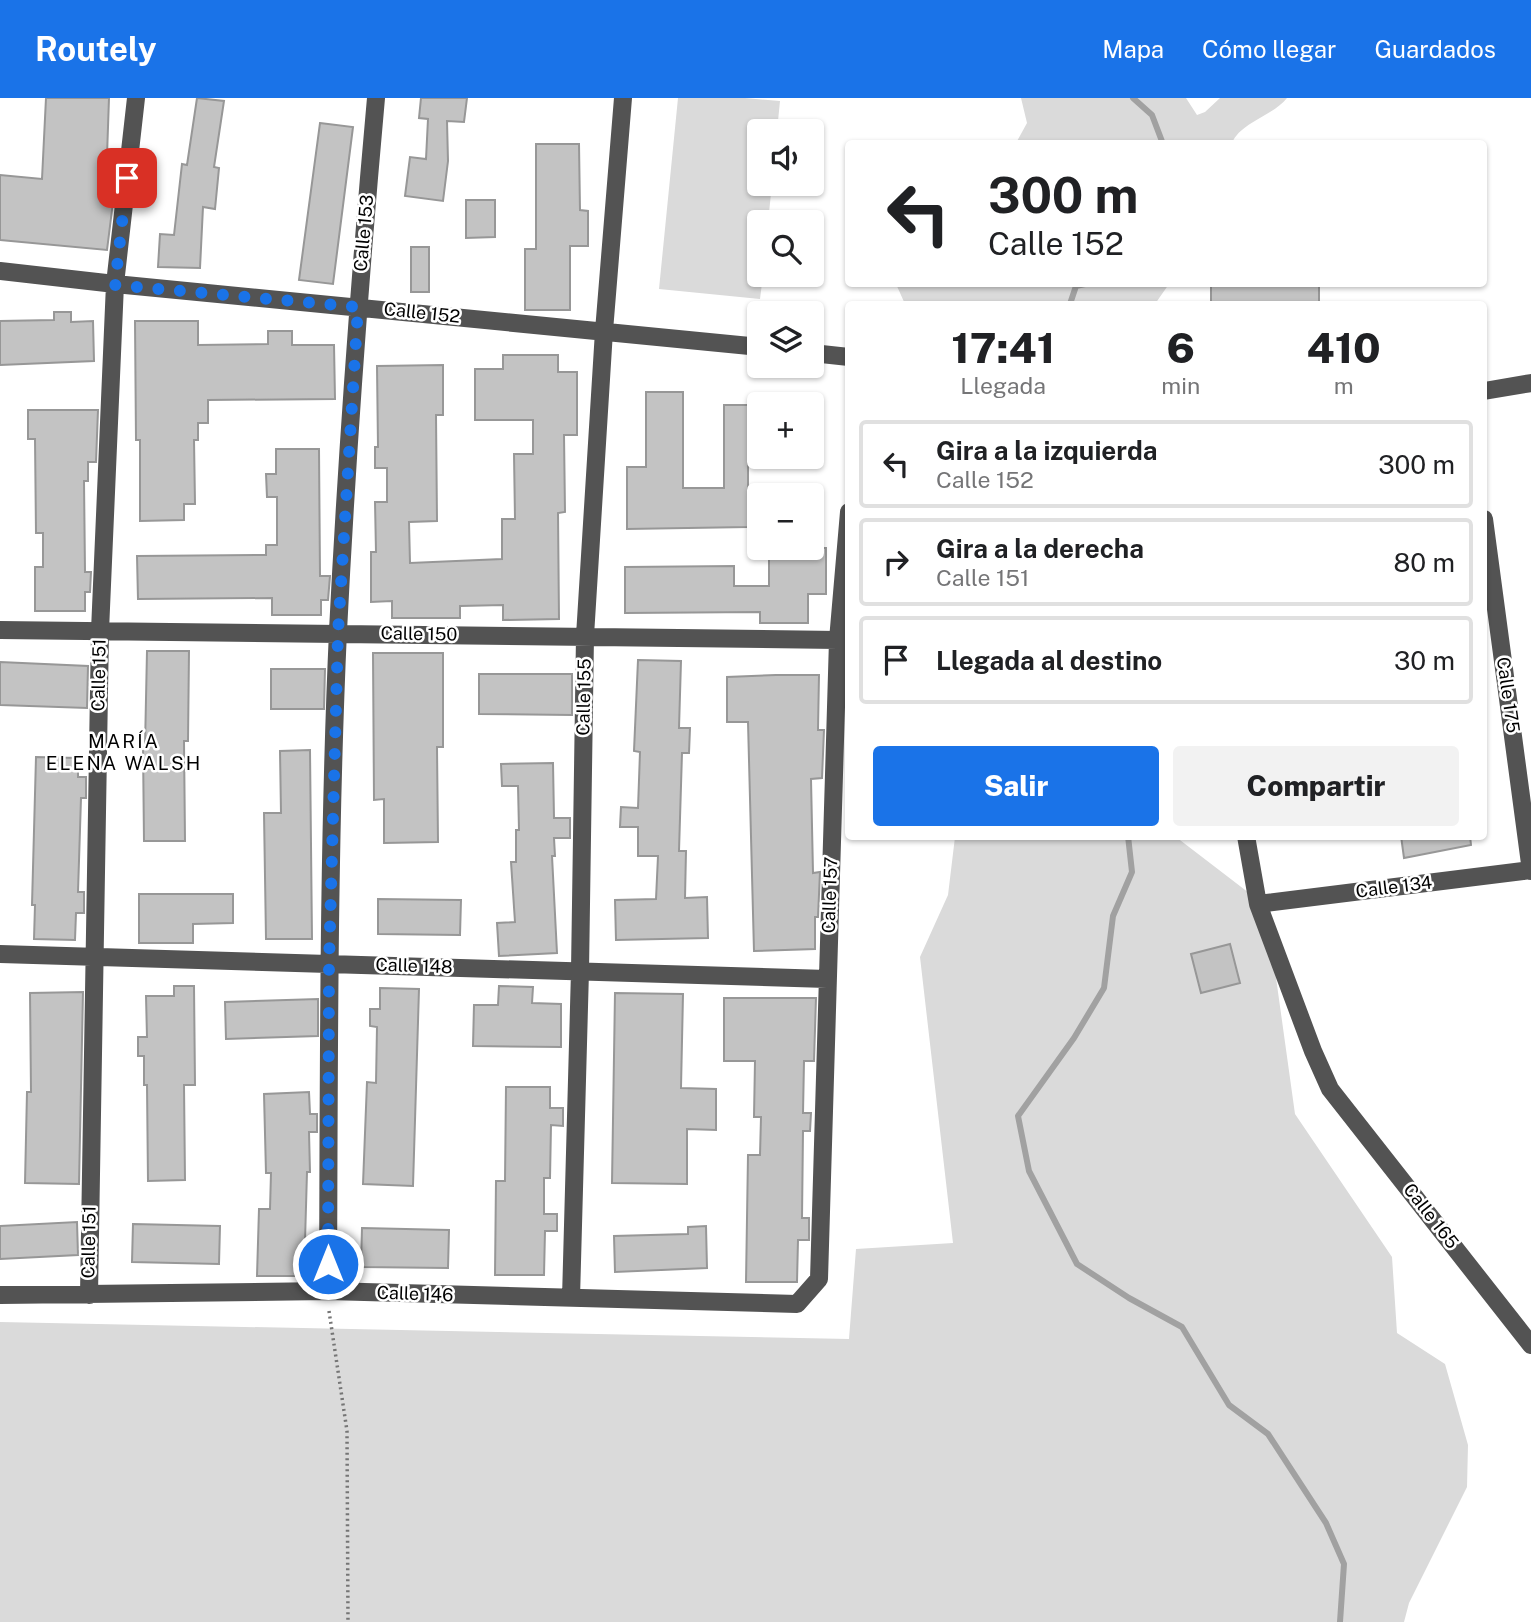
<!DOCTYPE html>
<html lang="es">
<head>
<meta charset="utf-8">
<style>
	:root { --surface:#fff; --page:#f2f2f2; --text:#202124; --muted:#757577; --line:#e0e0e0; --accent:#1a73e8 }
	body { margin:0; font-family:"Public Sans",sans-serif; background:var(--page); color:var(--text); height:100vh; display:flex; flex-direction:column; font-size:26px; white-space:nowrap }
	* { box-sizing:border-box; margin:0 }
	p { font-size:23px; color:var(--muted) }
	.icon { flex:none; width:38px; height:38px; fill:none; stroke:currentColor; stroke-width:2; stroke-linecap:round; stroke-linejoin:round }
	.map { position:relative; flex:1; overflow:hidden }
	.sheet { position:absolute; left:845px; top:203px; width:642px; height:539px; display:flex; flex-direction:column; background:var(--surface); border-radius:7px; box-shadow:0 2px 5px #0004 }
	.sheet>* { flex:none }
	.guide { position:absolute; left:845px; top:42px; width:642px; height:147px; border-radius:7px; box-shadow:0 2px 5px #0004; background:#fff; color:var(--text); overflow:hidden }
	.tools { position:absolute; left:747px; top:21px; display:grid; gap:14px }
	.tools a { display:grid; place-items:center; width:77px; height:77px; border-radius:7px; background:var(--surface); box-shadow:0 2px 5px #0004; font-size:35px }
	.pin { position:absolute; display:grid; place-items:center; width:60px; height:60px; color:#fff; margin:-30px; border-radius:14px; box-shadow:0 4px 10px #0006 }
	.me { position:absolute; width:77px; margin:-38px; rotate:0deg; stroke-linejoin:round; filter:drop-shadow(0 0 5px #0008) }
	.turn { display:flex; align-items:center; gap:24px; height:147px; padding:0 28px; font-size:32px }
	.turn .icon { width:91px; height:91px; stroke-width:2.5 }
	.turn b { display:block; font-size:49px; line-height:60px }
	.eta { display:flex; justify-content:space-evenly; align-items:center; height:119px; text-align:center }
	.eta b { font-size:42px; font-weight:800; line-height:49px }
	.cta { display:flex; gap:14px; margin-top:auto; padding:14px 28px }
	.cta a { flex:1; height:80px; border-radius:7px; background:var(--accent); color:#fff; font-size:28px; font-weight:800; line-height:80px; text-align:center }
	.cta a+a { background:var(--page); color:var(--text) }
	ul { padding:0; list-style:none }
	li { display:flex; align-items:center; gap:21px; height:88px; margin:0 14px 10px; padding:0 14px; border:4px solid var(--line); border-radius:7px }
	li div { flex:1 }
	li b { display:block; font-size:26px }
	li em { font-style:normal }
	header { display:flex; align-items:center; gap:42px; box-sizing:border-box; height:98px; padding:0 35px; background:var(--accent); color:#fff }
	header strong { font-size:33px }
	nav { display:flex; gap:38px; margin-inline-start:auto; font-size:24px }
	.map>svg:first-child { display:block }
	.green { fill:#dadada }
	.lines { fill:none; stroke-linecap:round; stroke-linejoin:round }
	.stream { stroke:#a1a1a1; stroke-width:6 }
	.building { fill:#c3c3c3; stroke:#979797; stroke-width:2 }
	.path { stroke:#757575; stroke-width:3.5; stroke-dasharray:2 3.5; stroke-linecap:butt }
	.minor { stroke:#535353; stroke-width:18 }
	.route { stroke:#1a73e8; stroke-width:12; stroke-dasharray:0 21.6 }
	.labels { text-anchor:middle; stroke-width:5; stroke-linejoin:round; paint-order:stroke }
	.street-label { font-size:18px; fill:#000; stroke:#fff }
	.neighbourhood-label { font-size:19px; letter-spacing:2px; fill:#000; stroke:#fff }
</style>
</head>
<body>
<header>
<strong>Routely</strong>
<nav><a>Mapa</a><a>Cómo llegar</a><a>Guardados</a></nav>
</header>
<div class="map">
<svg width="1531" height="1524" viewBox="0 0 1531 1524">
	<rect width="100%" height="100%" fill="#fff"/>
	<path class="green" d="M 678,0 L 745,0 L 780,3 L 777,33 L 760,33 L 760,86 L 772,86 L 768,124 L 760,124 L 760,177 L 763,177 L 760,201 L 659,191 Z
		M 1021,0 L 1186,0 L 1197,17 L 1205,14 L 1220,0 L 1287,0 C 1273,18 1241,24 1232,45 L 1016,45 L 1027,25 Z
		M 896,186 L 1169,186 L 1155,206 L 905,206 Z
		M 955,739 L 1176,739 L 1266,808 L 1295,1016 L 1392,1159 L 1397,1235 L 1445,1266 L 1468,1347 L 1467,1389 L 1409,1505 L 1404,1524 L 0,1524 L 0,1224 L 849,1241 L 856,1151 L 953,1145 L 920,859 L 948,797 Z"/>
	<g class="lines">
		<path class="stream" d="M 1133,0 L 1152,17 L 1163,46
			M 1070,206 L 1076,188 L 1085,186
			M 1128,738 L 1132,774 L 1113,818 L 1104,890 L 1074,940 L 1018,1018 L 1029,1073 L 1077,1166 L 1129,1200 L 1182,1229 L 1229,1307 L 1268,1336 L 1326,1425 L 1344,1466 L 1340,1524"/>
	</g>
	<path class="building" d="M 46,0 L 109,0 L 106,87 L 115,88 L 107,152 L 0,142 L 0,77 L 42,81 Z
		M 197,0 L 224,3 L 214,69 L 219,70 L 215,111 L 203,109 L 200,170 L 158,169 L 160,136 L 174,137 L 182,66 L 187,67 Z
		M 421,0 L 467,0 L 464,24 L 447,23 L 448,63 L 443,103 L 405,98 L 410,59 L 426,61 L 428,21 L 419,20 Z
		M 320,25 L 353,29 L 333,186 L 299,182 Z
		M 536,46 L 579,46 L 580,112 L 588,113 L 588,148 L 570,148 L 570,212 L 525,212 L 525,151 L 536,151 Z
		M 466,102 L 495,102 L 495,139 L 466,140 Z
		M 411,149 L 429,149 L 429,194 L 411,194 Z
		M 1211,186 L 1319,186 L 1319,206 L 1211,206 Z
		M 54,214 L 71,214 L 71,224 L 93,223 L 94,263 L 0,267 L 0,223 L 54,222 Z
		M 135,223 L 198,223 L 198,247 L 268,246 L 268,233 L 292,233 L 292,247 L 334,247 L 335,301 L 208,302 L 208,325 L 198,325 L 198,342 L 194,342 L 195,406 L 184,406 L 184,422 L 140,423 L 140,342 L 136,342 Z
		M 503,257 L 558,257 L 558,274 L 577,274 L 577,337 L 564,337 L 565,414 L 558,415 L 559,521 L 503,522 L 503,507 L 460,508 L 460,520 L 392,520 L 392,503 L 371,504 L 371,454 L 376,454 L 375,404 L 387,404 L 387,370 L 375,370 L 375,349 L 378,349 L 377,268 L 443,267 L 443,317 L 436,317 L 437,423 L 409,424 L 410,465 L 502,461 L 502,421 L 515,421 L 514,356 L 533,356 L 533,322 L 475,322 L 475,271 L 503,271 Z
		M 646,294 L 683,294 L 683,390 L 724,390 L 724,307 L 754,307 L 755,362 L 748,362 L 748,429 L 627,431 L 627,369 L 646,369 Z
		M 28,312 L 98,312 L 96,364 L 88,364 L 88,383 L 84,383 L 85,474 L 91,474 L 90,494 L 85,494 L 85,513 L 35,513 L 35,469 L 43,469 L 43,435 L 36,435 L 35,341 L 28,341 Z
		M 276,351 L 319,351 L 320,478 L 330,478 L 328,502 L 321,502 L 321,517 L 272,517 L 272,500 L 138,501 L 137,458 L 266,457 L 266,447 L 277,447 L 277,399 L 267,399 L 266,376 L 276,376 Z
		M 769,450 L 826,450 L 826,496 L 808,496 L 808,525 L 760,525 L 760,514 L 625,515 L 625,469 L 734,468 L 734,488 L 769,488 Z
		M 147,553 L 189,553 L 188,643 L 184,643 L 185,743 L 144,743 L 143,649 L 145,649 Z
		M 373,555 L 443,555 L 443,649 L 437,649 L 438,744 L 384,745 L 384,701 L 374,702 Z
		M 638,562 L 681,563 L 679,630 L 690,630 L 689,655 L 682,655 L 679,753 L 686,753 L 685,800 L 707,799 L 708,840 L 616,842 L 615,802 L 656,801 L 658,758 L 638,758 L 638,729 L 620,729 L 621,709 L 638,710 L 640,654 L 634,653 Z
		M 0,564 L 88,568 L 87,610 L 0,607 Z
		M 271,571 L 325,571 L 324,611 L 271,611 Z
		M 479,576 L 572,576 L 572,617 L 479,616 Z
		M 776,577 L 819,577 L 818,632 L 824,632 L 822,680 L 811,681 L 813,775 L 820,774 L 818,819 L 815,819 L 815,851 L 754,853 L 748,624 L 727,624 L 727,579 Z
		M 310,652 L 312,841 L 266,841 L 264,715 L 281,715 L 280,653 Z
		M 36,659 L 78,660 L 78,679 L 86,679 L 86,700 L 81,700 L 78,794 L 84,794 L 84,815 L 76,815 L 75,842 L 34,841 L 35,807 L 32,807 Z
		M 553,665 L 554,720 L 570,720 L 570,740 L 554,740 L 555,758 L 552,758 L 557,855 L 499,858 L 497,825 L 515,824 L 511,764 L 516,764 L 516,732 L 519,732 L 518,688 L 502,688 L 501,666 Z
		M 1401,738 L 1470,738 L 1471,747 L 1404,760 Z
		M 139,796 L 233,796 L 233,825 L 193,826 L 193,845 L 139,845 Z
		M 378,801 L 461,802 L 460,837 L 378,836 Z
		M 1230,846 L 1240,885 L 1201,895 L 1191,856 Z
		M 174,888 L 194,888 L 195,987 L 184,987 L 185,1082 L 148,1083 L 147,987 L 144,987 L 144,958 L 138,958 L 138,939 L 147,939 L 146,898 L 174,898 Z
		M 499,888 L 533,889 L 532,905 L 561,906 L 561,949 L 473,948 L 474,907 L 498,907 Z
		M 380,890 L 419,891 L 413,1088 L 363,1086 L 367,984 L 376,985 L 377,929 L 370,928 L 370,911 L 380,911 Z
		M 83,894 L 79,1086 L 25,1085 L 27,994 L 31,994 L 30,895 Z
		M 615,895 L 683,896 L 681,990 L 716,991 L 716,1032 L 687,1031 L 687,1086 L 612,1085 Z
		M 724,900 L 816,900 L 814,963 L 804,963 L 803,1015 L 811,1015 L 810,1033 L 803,1033 L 802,1120 L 809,1120 L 809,1142 L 798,1142 L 797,1184 L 746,1184 L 748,1057 L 760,1057 L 761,1019 L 754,1019 L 755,963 L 724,963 Z
		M 318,901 L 318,938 L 226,941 L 225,904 Z
		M 506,989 L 550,989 L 550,1010 L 563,1010 L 563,1028 L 551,1027 L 550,1080 L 544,1080 L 544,1116 L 557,1116 L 557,1133 L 545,1133 L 544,1177 L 495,1177 L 496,1083 L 505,1083 Z
		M 309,994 L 310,1016 L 317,1016 L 317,1034 L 309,1034 L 310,1074 L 307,1074 L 304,1178 L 257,1178 L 259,1111 L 270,1111 L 271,1075 L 266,1075 L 264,996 Z
		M 77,1124 L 78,1157 L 0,1161 L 0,1128 Z
		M 133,1126 L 220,1128 L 219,1166 L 132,1164 Z
		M 706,1128 L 707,1170 L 615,1174 L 614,1138 L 688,1136 L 688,1129 Z
		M 362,1130 L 449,1132 L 448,1170 L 361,1169 Z"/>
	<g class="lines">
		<path class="path" d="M 329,1213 L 347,1333 L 348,1524"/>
		<path class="minor" d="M 0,173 L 115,186 L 760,249
			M 812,255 L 849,259
			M 1484,293 L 1531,285
			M 1484,421 L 1531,773
			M 0,532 L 838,542
			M 1246,738 L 1258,806 L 1313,953 L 1330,991 L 1531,1247
			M 1258,806 L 1531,772
			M 0,856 L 827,881
			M 328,1193 C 329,973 328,753 338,533 C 347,355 360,177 376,0
			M 0,1197 L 328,1193 L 797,1206 L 819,1181 L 838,542 L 849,414
			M 89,1197 L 100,533 L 115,186 L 136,0
			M 571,1200 L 580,873 L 585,538 L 604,233 L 623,0"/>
	</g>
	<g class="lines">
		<path class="route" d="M 127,80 L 115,187 L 358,209 L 338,535 L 329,866 L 328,1166"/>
	</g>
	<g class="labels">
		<g class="street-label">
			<text transform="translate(364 135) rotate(-85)" y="6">Calle 153</text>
			<text transform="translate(422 215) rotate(6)" y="6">Calle 152</text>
			<text transform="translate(419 536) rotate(1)" y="6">Calle 150</text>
			<text transform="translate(99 577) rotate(-89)" y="6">Calle 151</text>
			<text transform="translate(1508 597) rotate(82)" y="6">Calle 175</text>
			<text transform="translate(584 599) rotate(-89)" y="6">Calle 155</text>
			<text transform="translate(1394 789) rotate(-7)" y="6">Calle 134</text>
			<text transform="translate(830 797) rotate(-88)" y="6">Calle 157</text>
			<text transform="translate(414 868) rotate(2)" y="6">Calle 148</text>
			<text transform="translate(1431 1118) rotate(52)" y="6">Calle 165</text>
			<text transform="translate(89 1144) rotate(-89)" y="6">Calle 151</text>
			<text transform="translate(415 1196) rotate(2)" y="6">Calle 146</text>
		</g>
		<g class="neighbourhood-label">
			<text x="124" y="650">MARÍA<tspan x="124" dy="22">ELENA WALSH</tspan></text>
		</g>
	</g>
</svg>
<div class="tools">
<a><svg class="icon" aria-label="sound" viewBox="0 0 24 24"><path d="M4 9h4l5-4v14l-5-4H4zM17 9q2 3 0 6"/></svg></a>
<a><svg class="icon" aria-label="search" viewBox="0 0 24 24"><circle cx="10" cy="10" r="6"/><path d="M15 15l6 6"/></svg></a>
<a><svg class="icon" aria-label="layers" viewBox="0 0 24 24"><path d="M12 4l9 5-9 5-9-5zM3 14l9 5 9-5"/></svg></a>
<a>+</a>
<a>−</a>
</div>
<div class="pin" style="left:127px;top:80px;background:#d93025"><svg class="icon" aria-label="arrive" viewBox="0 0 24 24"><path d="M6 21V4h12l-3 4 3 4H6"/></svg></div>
<svg class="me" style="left:328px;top:1166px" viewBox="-20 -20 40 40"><circle r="17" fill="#1a73e8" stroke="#fff" stroke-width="3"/><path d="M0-11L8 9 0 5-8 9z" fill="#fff"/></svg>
<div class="guide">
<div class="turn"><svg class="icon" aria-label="left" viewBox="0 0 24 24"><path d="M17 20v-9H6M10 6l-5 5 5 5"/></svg><div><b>300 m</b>Calle 152</div></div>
</div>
<section class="sheet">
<div class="eta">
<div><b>17:41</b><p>Llegada</p></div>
<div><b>6</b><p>min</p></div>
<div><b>410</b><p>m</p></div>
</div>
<ul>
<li><svg class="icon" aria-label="left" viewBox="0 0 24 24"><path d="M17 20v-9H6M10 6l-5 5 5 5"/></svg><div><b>Gira a la izquierda</b><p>Calle 152</p></div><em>300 m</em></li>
<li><svg class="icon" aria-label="right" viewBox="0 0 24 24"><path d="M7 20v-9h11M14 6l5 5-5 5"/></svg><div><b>Gira a la derecha</b><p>Calle 151</p></div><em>80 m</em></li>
<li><svg class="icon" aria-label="arrive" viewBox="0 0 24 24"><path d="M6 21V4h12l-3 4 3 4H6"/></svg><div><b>Llegada al destino</b></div><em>30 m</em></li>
</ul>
<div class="cta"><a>Salir</a><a>Compartir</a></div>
</section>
</div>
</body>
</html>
